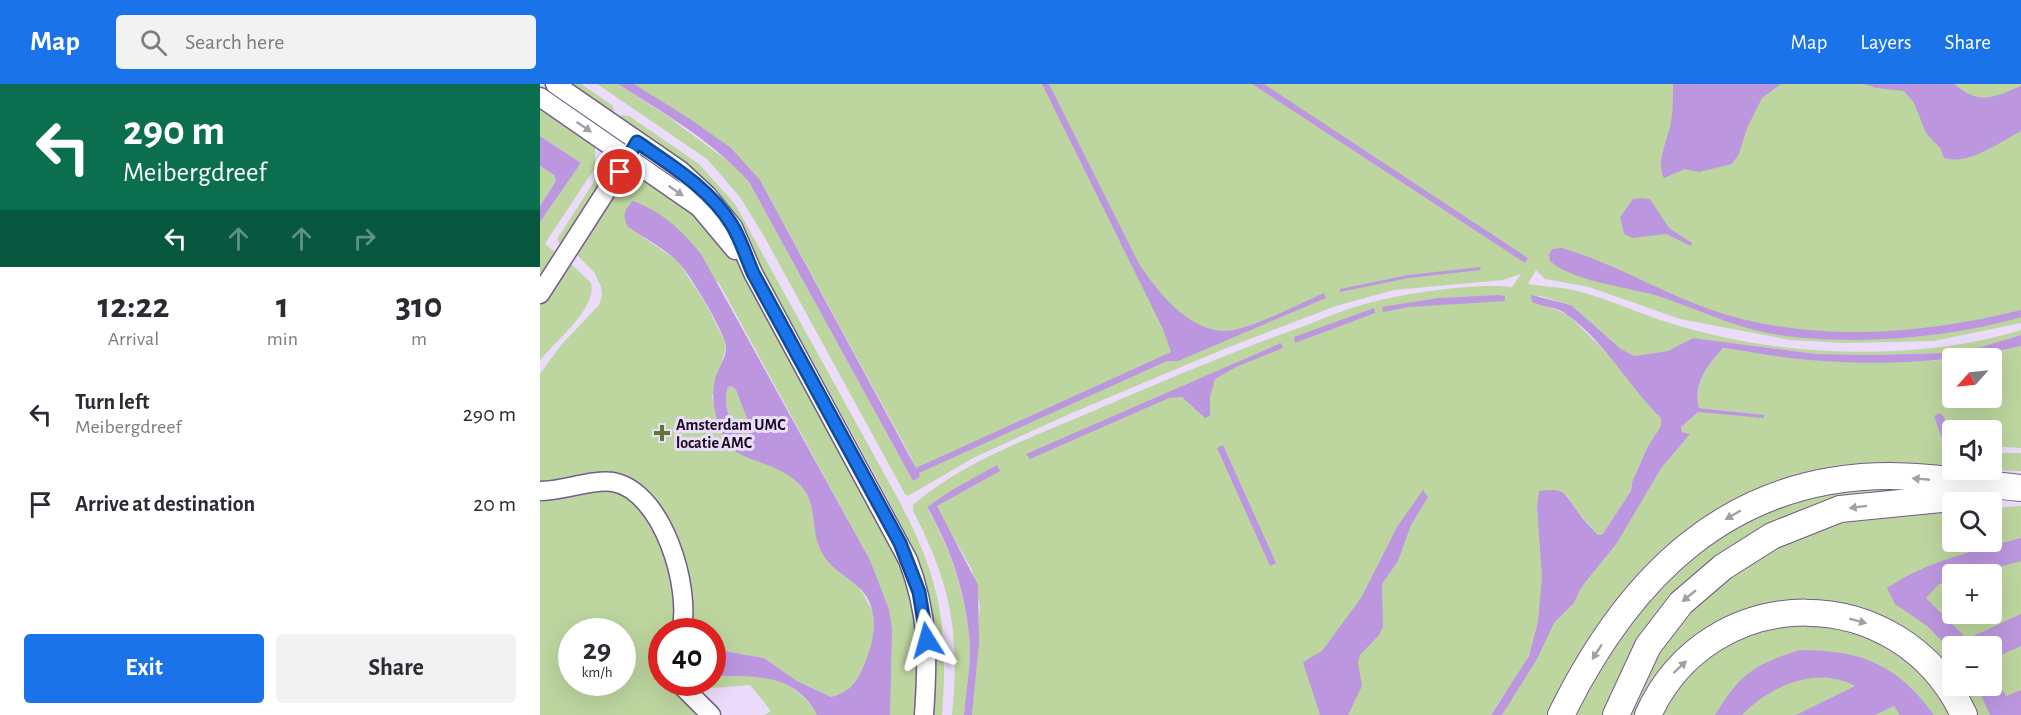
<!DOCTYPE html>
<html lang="en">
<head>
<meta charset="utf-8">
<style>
	:root { --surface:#fff; --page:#f2f2f3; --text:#2b2b33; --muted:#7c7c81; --accent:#1a73e8 }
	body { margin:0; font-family:"Alegreya Sans",sans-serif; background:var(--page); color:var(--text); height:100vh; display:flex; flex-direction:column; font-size:22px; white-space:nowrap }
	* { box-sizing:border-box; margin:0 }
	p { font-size:20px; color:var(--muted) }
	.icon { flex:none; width:33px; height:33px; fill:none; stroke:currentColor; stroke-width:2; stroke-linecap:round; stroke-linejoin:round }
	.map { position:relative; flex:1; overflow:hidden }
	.side { display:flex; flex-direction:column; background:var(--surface); width:540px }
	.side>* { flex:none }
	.hud { background:#0b6e4f; color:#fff; overflow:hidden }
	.needle { width:39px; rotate:243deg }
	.buttons { position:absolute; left:1402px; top:264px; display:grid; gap:12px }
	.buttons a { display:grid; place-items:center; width:60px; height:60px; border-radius:6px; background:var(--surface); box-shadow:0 6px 24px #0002; font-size:30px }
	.speed { position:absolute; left:18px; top:534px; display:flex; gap:12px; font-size:30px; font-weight:700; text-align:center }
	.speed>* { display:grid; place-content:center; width:78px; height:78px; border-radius:50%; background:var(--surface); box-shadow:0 6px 24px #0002; line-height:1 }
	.speed small { font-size:15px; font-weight:400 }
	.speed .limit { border:9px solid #d22; background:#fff; color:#111 }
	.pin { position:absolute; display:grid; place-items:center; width:51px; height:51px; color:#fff; margin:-26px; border:3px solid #fff; border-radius:50%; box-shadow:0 2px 6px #0007 }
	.me { position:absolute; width:66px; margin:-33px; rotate:352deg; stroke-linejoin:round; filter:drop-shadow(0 0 4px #0008) }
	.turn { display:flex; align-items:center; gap:21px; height:126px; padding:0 24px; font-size:27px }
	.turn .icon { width:78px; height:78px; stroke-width:2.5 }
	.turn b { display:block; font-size:42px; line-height:51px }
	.lanes { display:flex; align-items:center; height:57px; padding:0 24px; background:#0003; justify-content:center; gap:30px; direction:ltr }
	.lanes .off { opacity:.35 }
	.eta { display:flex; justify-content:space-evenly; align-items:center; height:102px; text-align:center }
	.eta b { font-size:36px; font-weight:700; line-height:42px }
	.cta { display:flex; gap:12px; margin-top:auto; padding:12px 24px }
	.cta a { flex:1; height:69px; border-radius:6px; background:var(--accent); color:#fff; font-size:24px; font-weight:700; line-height:69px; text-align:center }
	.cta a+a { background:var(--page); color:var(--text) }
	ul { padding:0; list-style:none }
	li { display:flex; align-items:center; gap:18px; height:90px; padding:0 24px }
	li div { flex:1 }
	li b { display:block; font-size:22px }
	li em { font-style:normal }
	header { display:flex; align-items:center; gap:36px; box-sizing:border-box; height:84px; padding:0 30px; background:var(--accent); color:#fff }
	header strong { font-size:28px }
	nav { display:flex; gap:33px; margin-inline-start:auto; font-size:21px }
	.search { width:420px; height:54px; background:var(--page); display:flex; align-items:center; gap:15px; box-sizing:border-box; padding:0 21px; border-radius:6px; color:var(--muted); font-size:22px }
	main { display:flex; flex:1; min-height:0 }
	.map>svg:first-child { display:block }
	.green { fill:#bdd69f; fill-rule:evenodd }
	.water { fill:#bc97df; fill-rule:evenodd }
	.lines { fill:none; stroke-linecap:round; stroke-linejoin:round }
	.minor-casing { stroke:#735d89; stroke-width:21 }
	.highway-casing { stroke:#735d89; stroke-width:28 }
	.minor { stroke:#fff; stroke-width:18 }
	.highway { stroke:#fff; stroke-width:26 }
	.oneway { fill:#a39fa6 }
	.route-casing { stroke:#114b97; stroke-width:15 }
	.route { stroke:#1a73e8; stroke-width:10 }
	.poi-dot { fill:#5c792e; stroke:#ebdcfb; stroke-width:2 }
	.labels { text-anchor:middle; stroke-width:6; stroke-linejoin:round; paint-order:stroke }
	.poi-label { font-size:16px; font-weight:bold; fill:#180f21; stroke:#ebdcfb; text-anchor:start }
</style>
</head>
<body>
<header>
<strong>Map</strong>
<div class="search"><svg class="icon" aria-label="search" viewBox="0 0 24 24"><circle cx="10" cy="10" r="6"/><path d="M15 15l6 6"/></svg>Search here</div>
<nav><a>Map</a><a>Layers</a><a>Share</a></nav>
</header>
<main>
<section class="side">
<div class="hud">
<div class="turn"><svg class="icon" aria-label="left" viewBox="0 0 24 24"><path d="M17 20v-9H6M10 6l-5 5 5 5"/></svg><div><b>290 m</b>Meibergdreef</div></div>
<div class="lanes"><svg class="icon" aria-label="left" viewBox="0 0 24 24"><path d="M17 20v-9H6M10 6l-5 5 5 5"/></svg><svg class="icon off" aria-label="ahead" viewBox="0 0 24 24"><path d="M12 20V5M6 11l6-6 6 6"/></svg><svg class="icon off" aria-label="ahead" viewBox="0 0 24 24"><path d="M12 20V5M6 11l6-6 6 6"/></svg><svg class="icon off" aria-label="right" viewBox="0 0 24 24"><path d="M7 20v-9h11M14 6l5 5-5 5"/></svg></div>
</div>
<div class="eta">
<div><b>12:22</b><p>Arrival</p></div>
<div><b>1</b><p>min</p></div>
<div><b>310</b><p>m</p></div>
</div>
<ul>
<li><svg class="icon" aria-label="left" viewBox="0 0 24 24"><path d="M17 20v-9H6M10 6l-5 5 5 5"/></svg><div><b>Turn left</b><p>Meibergdreef</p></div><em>290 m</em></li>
<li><svg class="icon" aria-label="arrive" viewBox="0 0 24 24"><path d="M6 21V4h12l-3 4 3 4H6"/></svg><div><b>Arrive at destination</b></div><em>20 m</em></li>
</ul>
<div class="cta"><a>Exit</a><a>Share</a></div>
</section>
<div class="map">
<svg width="1481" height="631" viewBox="0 0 1481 631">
	<rect width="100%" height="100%" fill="#ebdcfb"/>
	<path class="green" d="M 24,0 L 41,0 L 72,21 L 74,26 L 72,32 Z
		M 57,0 L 78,0 L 127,32 L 192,80 L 209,98 L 373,397 L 380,393 L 370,371 L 220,96 L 190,64 L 94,0 L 1481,0 L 1481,239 L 1394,257 L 1305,259 L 1250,256 L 1140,235 L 1049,203 L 1005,195 L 996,186 L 988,200 C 1005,203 1024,203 1041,208 C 1071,216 1098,229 1127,238 C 1233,273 1374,279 1481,246 L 1481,251 L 1441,263 L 1402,269 L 1336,271 L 1277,270 L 1153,254 L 1128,267 L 1094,272 L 1081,265 L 1031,221 L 997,211 L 1010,223 L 1028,231 L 1066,268 L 1121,334 L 1122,341 L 1108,362 L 1092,398 L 1091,407 L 1062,451 L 1058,451 L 1037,427 L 1027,411 L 997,423 C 1002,470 1010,529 988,573 C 978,593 962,612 951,631 L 432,631 L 440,521 L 432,486 L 403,435 L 387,424 C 410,463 424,506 429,552 C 432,577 426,606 424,631 L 412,631 C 420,549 411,500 373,427 L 373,421 C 425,376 496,352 558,325 C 623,297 689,269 756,245 C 783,235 809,223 837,217 C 871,208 938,199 972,203 L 981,190 L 963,196 L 854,206 L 796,222 L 684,265 L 527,331 L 433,374 L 368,412 L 365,410 L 225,154 L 200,113 L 167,75 Z
		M 0,18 L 55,56 L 55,84 L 6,158 L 6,161 L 19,171 L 0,198 L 0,138 L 41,79 L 0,52 Z
		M 81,31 L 89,32 L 159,80 L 195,120 L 357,413 C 400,493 409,541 402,631 L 392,631 L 396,559 L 390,520 L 373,463 L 334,389 L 204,151 L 79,36 Z
		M 62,61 L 69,74 L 66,96 L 22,164 L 17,155 L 59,90 L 63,81 Z
		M 0,82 L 14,91 L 16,97 L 0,122 Z
		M 95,93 L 121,99 L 186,159 L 209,197 L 354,464 L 370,502 L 380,545 L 377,631 L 350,631 L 349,525 L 330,476 L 179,199 L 88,143 L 138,177 L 166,220 L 183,254 L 186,263 L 172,313 L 187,359 L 223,379 L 249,389 L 263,404 L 272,419 L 278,462 L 299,488 L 319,503 L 333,528 L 335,543 L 332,562 L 316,599 L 305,608 L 291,613 L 257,597 L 224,574 L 173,565 L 172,548 L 149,547 L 146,492 L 86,397 L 0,401 L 0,290 L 21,261 L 59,221 L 62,211 L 61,203 L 54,188 L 35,169 L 81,101 Z
		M 29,178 L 51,199 C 58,224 14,258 0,277 L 0,222 Z
		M 1481,262 L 1481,364 L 1452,362 L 1452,346 L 1413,346 L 1413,356 L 1404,333 L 1394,332 L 1407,360 L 1413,362 L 1413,383 C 1294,369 1181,398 1098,490 C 1061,532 1034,583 1006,631 L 962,631 L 1014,539 L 1034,519 L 1041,504 L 1077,459 L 1122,383 L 1149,350 L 1142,348 L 1141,343 L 1158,328 L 1224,331 L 1159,324 C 1153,299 1167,282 1183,264 C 1260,275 1335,282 1413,275 L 1413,314 L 1452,314 L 1452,274 L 1415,274 L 1438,272 Z
		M 192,302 L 196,306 L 211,345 L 208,352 C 190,348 182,319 188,303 Z
		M 1452,369 L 1481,369 L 1481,387 L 1431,386 L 1452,386 Z
		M 1348,396 L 1413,424 L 1413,458 L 1452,458 L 1452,424 L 1481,422 L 1481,631 L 1023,631 L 1117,493 L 1220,422 ZM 1413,490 L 1452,490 L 1452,530 L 1413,530 ZM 1413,562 L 1452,562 L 1452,602 L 1413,602 Z
		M 61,403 L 86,409 L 111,435 L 135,493 L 137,547 L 122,548 L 122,598 L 134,599 L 166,631 L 0,631 L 0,412 ZM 32,548 L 82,548 L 82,598 L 32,598 Z
		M 203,591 C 234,592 262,602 277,631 L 225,631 L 231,627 L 210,601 L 173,604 L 151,599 L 172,598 L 173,592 Z"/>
	<path class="water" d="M 78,0 L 94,0 L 150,35 L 191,64 L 220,96 L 376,384 L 631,268 L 623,245 L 502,0 L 509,0 L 598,178 C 616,206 648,247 685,247 C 707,247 761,219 784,209 L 786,214 L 638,277 L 627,277 L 379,389 L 380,393 L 373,397 L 209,98 C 173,57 123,29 78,0 Z
		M 712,0 L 724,0 L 988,174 L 985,179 Z
		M 1133,0 L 1241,0 L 1222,14 L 1207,44 L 1199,70 L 1192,80 L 1159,88 L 1145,85 L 1124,94 C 1115,80 1128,55 1131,38 C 1133,25 1133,13 1133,0 Z
		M 1324,0 L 1414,0 C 1439,21 1453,14 1481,2 L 1481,47 C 1460,58 1428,82 1404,74 L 1400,64 L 1386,49 L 1374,19 L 1364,7 L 1336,4 Z
		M 0,52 L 41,79 L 0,138 L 0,122 L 16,97 L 14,91 L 0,82 Z
		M 1101,114 L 1110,115 L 1129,144 L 1152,159 L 1151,162 L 1126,150 L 1093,154 L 1084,150 L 1080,133 L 1093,115 Z
		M 93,117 C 121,127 143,147 161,170 L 330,476 L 349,525 L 352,545 L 350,631 L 277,631 C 256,589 213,592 173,592 L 173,565 L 224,574 L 257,597 L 291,613 C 313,607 318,596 326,576 C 336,552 340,520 316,501 C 304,491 288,482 281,467 C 270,446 278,422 262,403 C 241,377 197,378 186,358 C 176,339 169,313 176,292 C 179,283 187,272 186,262 C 184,247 148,186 136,176 C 122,163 104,154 88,143 C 82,132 84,125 93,117 ZM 192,302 L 196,306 L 211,345 L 208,352 C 190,348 182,319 188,303 Z
		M 1022,164 C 1074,179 1118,207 1169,225 C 1267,260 1382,251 1481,226 L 1481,233 C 1407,255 1303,263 1227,249 C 1189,241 1155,224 1118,212 C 1088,203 1034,198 1010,177 L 1009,171 L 1012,165 Z
		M 940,183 L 941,186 L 869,194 L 800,208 L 800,205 L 868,191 Z
		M 959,211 L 965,212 L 965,217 L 869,223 L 843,228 L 842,223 L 899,214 Z
		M 991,211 L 1031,221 L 1081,265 L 1094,272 L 1128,267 L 1153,254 L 1277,270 L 1336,271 L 1402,269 L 1441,263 L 1481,251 L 1481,262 C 1412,279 1341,282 1270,276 C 1241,274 1212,268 1183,264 C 1167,282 1153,299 1159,324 L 1225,331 L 1223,334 L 1158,328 L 1141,343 L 1142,348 L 1150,350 L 1122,383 L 1077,459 L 1041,504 L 1034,519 L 1014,539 L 997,575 L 962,631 L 951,631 L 989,572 L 998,538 L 1002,493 L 997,423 L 999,407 C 1025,403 1025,410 1038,428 C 1044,437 1051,443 1058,451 L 1062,451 L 1091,407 L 1092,398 L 1108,362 L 1121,342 L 1121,334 C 1087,301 1064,255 1023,228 C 1013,222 1002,223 992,218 Z
		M 834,224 L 835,229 L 755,259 L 754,253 Z
		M 741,259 L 743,264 L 696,283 L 675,295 L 670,313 L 670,332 L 665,334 L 642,313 L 629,314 L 490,375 L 486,370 Z
		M 1400,329 L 1404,333 L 1413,362 L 1401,352 L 1394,332 Z
		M 683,361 L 736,479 L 730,482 L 677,364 Z
		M 457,381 L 460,387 L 397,422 L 438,501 L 439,559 L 432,631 L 424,631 C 426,605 432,577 429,552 C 425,507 410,462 387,423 L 412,406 Z
		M 883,406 L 888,413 L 871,441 L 858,477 L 842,500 L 843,543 L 839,551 L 820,571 L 818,578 L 822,602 L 808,631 L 780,631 L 763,578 L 782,567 L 821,514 L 857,443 Z
		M 1481,454 L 1481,477 L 1433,490 L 1413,490 L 1413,496 L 1399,500 L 1386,514 L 1427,555 L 1481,530 L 1481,562 L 1452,575 L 1452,562 L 1413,562 L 1413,568 L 1387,542 L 1355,520 L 1347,504 C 1386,477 1435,467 1481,454 Z
		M 1260,566 C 1321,566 1357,580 1394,631 L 1360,631 L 1354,622 L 1335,631 L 1256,631 L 1315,602 C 1277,581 1230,602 1202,631 L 1175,631 C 1200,590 1214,580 1260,566 Z
		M 1452,588 L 1466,612 L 1481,606 L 1481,631 L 1450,631 L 1437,602 L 1452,602 Z"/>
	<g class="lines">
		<defs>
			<path id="minor" d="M 15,0 L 141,87 L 167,111 L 193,143 L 213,189 L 368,476 C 389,531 388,574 384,631
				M 0,13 L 159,123 L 195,166
				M 0,210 L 95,62
				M 0,407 C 23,407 52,395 73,398 C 123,407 152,505 141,548
				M 138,598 L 171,631"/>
			<path id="highway" d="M 1021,631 C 1088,494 1188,392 1350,392 C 1393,392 1438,400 1481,404
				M 1076,631 L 1108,562 L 1141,519 L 1183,483 L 1232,452 L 1300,425 L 1442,411
				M 1108,631 C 1170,494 1361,495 1424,631"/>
		</defs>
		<use href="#minor" class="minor-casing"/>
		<use href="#highway" class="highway-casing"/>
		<use href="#minor" class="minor"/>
		<use href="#highway" class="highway"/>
	</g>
	<defs><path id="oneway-solid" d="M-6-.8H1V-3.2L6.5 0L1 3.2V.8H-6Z" transform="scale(1.5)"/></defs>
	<g class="oneway">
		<use href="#oneway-solid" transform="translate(44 43) rotate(34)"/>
		<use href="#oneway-solid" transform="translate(136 107) rotate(35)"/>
		<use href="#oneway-solid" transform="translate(1381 395) rotate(-175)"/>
		<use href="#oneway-solid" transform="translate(1318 423) rotate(173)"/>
		<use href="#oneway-solid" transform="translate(1193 431) rotate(150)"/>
		<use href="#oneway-solid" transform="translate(1149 512) rotate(140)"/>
		<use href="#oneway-solid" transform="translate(1318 537) rotate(15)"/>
		<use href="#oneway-solid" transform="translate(1057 568) rotate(123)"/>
		<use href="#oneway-solid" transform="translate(1140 583) rotate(-43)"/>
	</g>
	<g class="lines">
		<defs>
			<path id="route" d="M 80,88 L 97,58 C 132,82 170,105 192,141 C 201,156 206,173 213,189 L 360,459 L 379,508 L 387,556"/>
		</defs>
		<use href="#route" class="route-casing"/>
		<use href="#route" class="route"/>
	</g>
	<path class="poi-dot" d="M119 340h6v6h6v6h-6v6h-6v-6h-6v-6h6z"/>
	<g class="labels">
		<g class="poi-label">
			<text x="136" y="346">Amsterdam UMC<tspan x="136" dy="18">locatie AMC</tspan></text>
		</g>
	</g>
</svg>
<div class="buttons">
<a><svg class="needle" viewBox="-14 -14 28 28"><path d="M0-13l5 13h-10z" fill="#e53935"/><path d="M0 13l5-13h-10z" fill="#7c7c81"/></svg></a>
<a><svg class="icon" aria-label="sound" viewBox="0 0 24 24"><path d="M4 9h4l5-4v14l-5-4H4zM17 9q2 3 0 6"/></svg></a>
<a><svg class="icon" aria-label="search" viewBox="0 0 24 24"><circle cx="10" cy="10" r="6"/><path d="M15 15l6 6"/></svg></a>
<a>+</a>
<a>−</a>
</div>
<div class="speed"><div>29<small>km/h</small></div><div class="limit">40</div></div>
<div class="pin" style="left:80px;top:88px;background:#d93025"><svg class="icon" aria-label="arrive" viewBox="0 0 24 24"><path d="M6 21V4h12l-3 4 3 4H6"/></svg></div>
<svg class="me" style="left:387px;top:556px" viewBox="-20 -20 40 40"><path d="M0-17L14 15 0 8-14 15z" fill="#1a73e8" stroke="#fff" stroke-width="4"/></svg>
</div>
</main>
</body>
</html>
